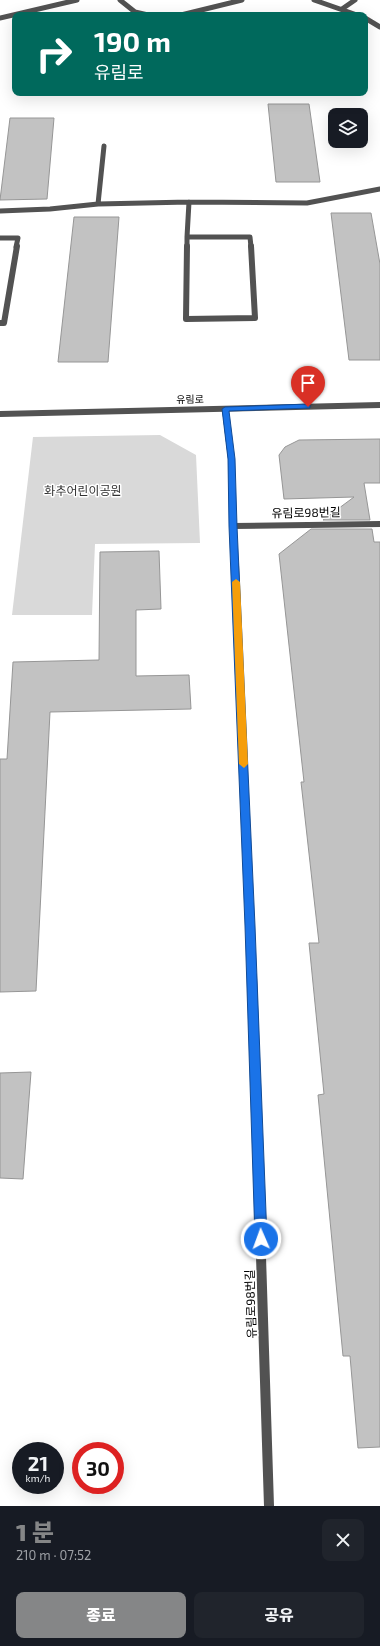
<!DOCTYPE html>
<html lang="ko">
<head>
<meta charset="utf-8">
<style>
	:root { --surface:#171b24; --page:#20242c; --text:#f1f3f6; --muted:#9ea1a6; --accent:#858687 }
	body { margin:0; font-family:"Exo 2","Noto Sans KR",sans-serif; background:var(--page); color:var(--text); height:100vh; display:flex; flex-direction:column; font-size:15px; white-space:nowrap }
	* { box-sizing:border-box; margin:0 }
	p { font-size:13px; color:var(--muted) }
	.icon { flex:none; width:22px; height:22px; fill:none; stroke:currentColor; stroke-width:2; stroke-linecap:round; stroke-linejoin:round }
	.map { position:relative; height:1506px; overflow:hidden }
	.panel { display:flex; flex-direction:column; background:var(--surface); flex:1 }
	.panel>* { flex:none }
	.guide { position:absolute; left:12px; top:12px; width:356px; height:84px; border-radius:8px; box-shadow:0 4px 16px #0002; background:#00695c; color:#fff; overflow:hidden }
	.controls { position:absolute; left:328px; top:108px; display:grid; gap:8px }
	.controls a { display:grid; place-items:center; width:40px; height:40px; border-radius:8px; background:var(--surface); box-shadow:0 4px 16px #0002; font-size:20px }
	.speed { position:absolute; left:12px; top:1442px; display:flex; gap:8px; font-size:20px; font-weight:700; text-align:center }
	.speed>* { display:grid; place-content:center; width:52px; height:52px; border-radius:50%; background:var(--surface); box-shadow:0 4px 16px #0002; line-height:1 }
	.speed small { font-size:10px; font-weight:400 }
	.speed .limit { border:6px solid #d22; background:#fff; color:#111 }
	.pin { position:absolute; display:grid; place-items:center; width:34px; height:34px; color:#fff; margin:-41px -17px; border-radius:50% 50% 50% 0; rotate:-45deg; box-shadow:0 0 4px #0007 }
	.pin .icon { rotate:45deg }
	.me { position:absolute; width:44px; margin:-22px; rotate:358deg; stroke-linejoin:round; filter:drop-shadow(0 0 3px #0008) }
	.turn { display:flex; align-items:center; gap:14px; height:84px; padding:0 16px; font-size:18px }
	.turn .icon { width:52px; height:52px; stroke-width:2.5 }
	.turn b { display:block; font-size:28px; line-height:34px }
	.round { display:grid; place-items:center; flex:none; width:42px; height:42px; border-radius:8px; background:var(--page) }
	.headline { display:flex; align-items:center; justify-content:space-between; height:68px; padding:0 16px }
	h1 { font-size:24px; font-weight:800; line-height:30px; color:var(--accent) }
	.button { display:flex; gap:8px; margin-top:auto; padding:8px 16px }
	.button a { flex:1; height:46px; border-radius:8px; background:var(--accent); color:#fff; font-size:16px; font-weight:800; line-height:46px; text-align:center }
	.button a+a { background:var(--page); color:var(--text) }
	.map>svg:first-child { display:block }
	.green { fill:#d9d9d9 }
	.building { fill:#c2c2c2; stroke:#969696 }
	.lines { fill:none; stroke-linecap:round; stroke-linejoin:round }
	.service-far1 { stroke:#525252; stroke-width:5 }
	.service { stroke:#525252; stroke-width:6 }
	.minor-far2 { stroke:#525252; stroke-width:6 }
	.minor-far1 { stroke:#525252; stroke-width:8 }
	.minor { stroke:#525252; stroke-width:10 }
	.tertiary { stroke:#525252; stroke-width:6 }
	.route { fill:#1a73e8; stroke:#114b97 }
	.slow { fill:#f59e0b }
	.labels { text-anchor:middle; stroke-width:3; stroke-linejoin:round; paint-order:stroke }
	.far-street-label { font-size:10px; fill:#000; stroke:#fff }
	.park-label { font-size:12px; fill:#303030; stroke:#fff }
	.street-label { font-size:12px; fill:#000; stroke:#fff }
</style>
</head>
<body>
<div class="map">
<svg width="380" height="1506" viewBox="0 0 380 1506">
	<rect width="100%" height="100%" fill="#fff"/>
	<path class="green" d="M 160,435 L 196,455 L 200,543 L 95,544 L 92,615 L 12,615 L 33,437 Z"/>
	<path class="building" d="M 268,104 L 309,104 L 320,182 L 276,182 Z
		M 10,118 L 54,118 L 47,199 L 0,200 Z
		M 331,213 L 371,213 L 380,264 L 380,360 L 349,360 Z
		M 74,217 L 119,217 L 108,362 L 58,362 Z
		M 380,439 L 380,483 L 364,483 L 370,520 L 323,520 L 354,497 L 284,499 L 279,455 L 285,447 L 299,440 Z
		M 311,529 L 372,529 L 374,542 L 380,542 L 380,1447 L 358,1448 L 350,1356 L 343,1356 L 318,1095 L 324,1094 L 309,943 L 319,943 L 301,782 L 304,782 L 279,554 Z
		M 159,551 L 161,609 L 136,610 L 136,676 L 189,675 L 191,709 L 50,712 L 36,991 L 0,992 L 0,759 L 7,759 L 13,662 L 99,660 L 100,552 Z
		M 31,1072 L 23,1179 L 0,1178 L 0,1073 Z"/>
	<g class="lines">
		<path class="service-far1" d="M 120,0 L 135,12 L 148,15
			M 314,0 L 357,15
			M 342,9 L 355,0
			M 181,15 L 242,0
			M 0,18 L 77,0
			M 365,18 L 380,27
			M 98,204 L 104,146
			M 0,211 L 50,209 L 98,204 L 189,202 L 307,203 L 380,189
			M 187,237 L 250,237 L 251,247
			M 187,237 L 189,202
			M 0,238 L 18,238 L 16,247
			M 187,247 L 187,237"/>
		<path class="service" d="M 187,246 L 186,319 L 255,318 L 251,246
			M 0,323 L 4,323 L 17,246"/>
		<path class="minor-far2" d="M 225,409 L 231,459 L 235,566
			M 233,526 L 380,524"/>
		<path class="minor-far1" d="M 235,565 L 252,977"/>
		<path class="minor" d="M 252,976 L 269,1506"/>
		<path class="tertiary" d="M 0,414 L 380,405"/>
	</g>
	<path class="route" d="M 308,404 L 310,405 L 310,408 L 229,411 L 235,459 L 237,526 L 255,926 L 267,1239 L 265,1243 L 261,1245 L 256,1243 L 255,1239 L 245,926 L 229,526 L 228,459 L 222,409 L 225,407 Z"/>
	<path class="slow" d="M 236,579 L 240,582 L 248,764 L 244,768 L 239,764 L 232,582 Z"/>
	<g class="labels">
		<g class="far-street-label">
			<text transform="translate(190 399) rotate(-1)" y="4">유림로</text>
		</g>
		<g class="park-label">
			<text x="83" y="495">화추어린이공원</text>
		</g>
		<g class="street-label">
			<text transform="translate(306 513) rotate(-1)" y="4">유림로98번길</text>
			<text transform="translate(251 1304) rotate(-92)" y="4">유림로98번길</text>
		</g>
	</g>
</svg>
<div class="controls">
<a><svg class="icon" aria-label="layers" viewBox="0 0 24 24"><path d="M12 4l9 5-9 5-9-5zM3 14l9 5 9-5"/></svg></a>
</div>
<div class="speed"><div>21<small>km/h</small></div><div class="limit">30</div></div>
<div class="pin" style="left:308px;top:407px;background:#d93025"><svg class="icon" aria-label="arrive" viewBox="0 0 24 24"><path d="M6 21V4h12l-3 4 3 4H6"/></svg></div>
<svg class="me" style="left:261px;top:1239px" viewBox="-20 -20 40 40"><circle r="17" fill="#1a73e8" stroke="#fff" stroke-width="3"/><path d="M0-11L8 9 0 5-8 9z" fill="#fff"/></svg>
<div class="guide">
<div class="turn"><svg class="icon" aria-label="right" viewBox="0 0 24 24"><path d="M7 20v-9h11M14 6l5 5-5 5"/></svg><div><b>190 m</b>유림로</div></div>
</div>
</div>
<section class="panel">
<div class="headline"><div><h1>1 분</h1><p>210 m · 07:52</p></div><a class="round"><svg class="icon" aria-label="close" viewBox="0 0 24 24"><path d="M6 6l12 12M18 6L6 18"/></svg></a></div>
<div class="button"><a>종료</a><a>공유</a></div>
</section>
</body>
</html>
